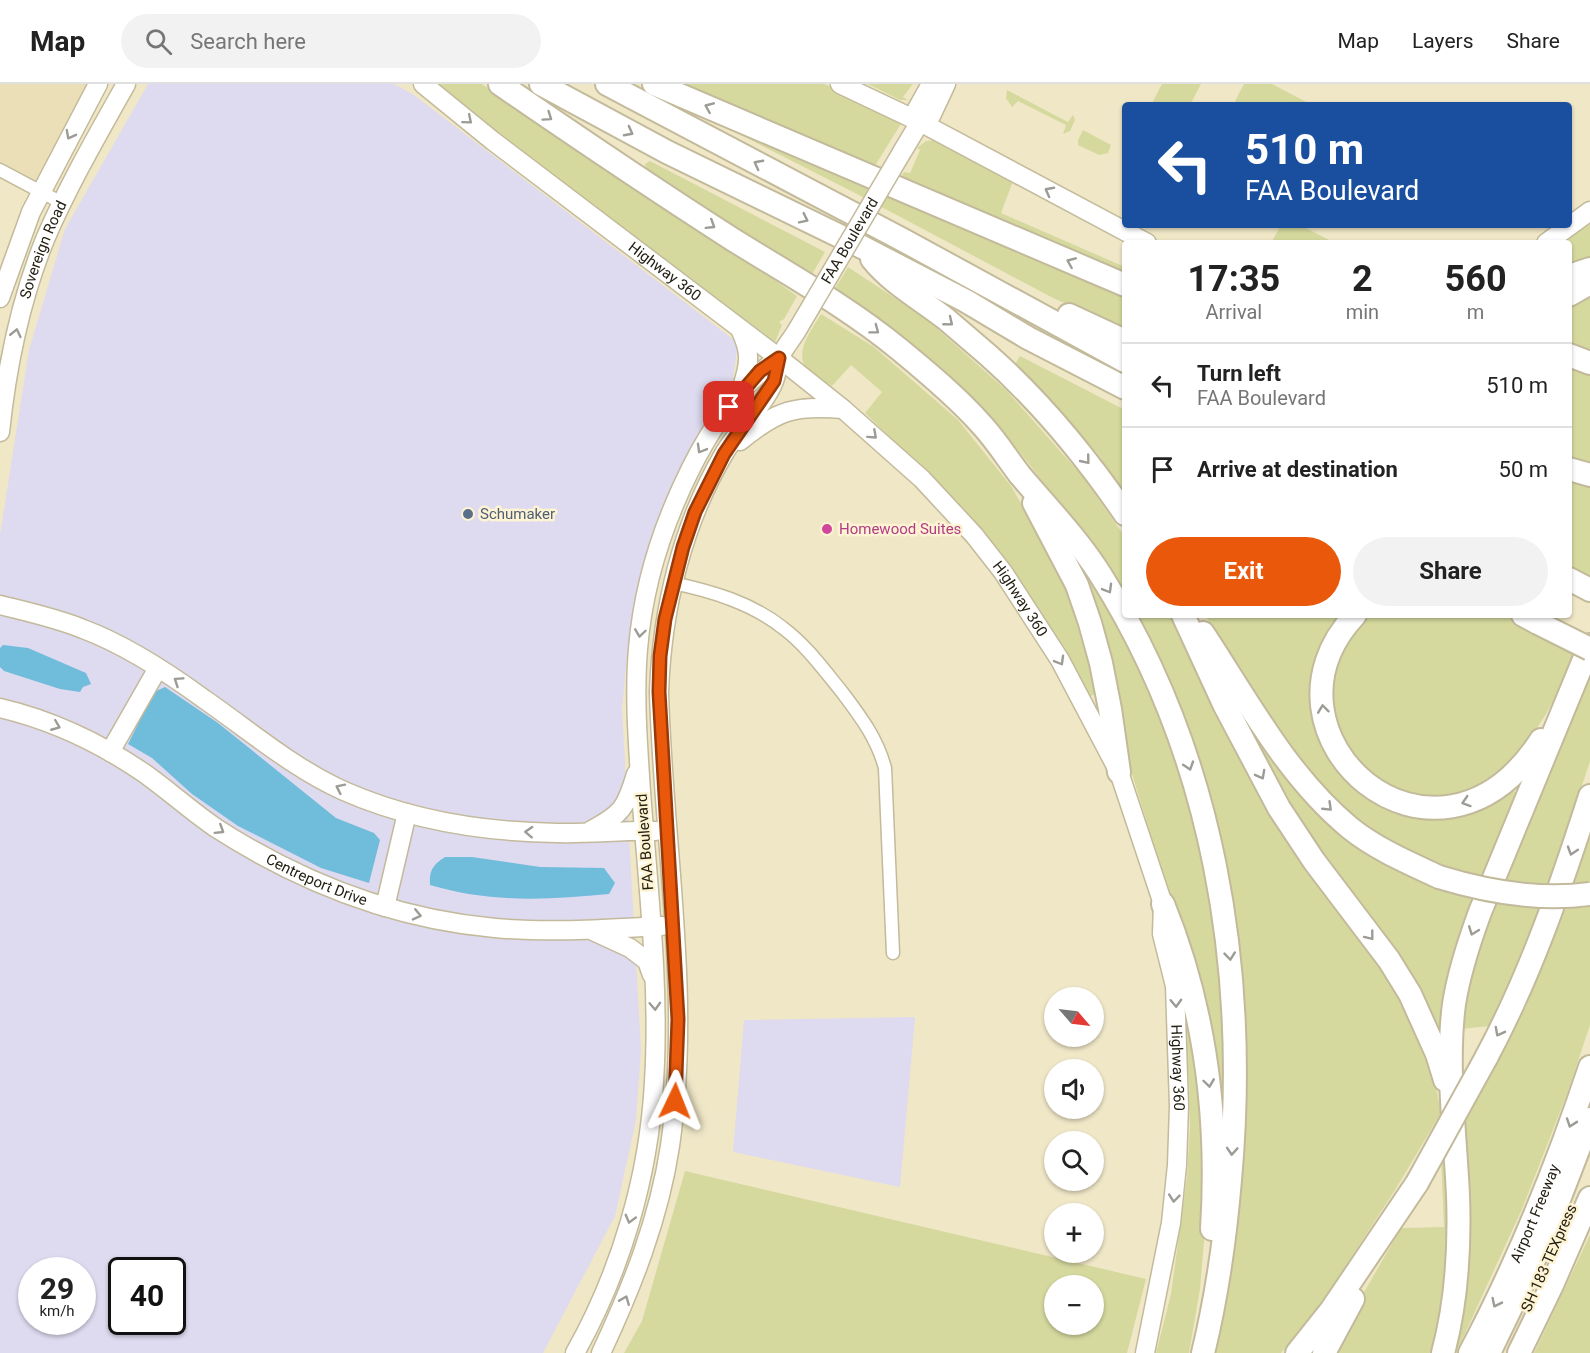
<!DOCTYPE html>
<html lang="en">
<head>
<meta charset="utf-8">
<style>
	:root { --surface:#fff; --page:#f2f2f2; --text:#222; --muted:#767676; --line:#e0e0e0; --accent:#ea580c }
	body { margin:0; font-family:Roboto,sans-serif; background:var(--page); color:var(--text); height:100vh; display:flex; flex-direction:column; font-size:22px; white-space:nowrap }
	* { box-sizing:border-box; margin:0 }
	p { font-size:20px; color:var(--muted) }
	.icon { flex:none; width:33px; height:33px; fill:none; stroke:currentColor; stroke-width:2; stroke-linecap:round; stroke-linejoin:round }
	.map { position:relative; flex:1; overflow:hidden }
	.drawer { position:absolute; left:1122px; top:156px; width:450px; height:378px; display:flex; flex-direction:column; background:var(--surface); border-radius:6px; box-shadow:0 2px 4px #0004 }
	.drawer>* { flex:none }
	.banner { position:absolute; left:1122px; top:18px; width:450px; height:126px; border-radius:6px; box-shadow:0 2px 4px #0004; background:#1a4fa0; color:#fff; overflow:hidden }
	.needle { width:39px; rotate:118deg }
	.buttons { position:absolute; left:1044px; top:903px; display:grid; gap:12px }
	.buttons a { display:grid; place-items:center; width:60px; height:60px; border-radius:50%; background:var(--surface); box-shadow:0 2px 4px #0004; font-size:30px }
	.speed { position:absolute; left:18px; top:1173px; display:flex; gap:12px; font-size:30px; font-weight:700; text-align:center }
	.speed>* { display:grid; place-content:center; width:78px; height:78px; border-radius:50%; background:var(--surface); box-shadow:0 2px 4px #0004; line-height:1 }
	.speed small { font-size:15px; font-weight:400 }
	.speed .limit { border:3px solid #111; border-radius:9px; background:#fff; color:#111 }
	.pin { position:absolute; display:grid; place-items:center; width:51px; height:51px; color:#fff; margin:-26px; border-radius:12px; box-shadow:0 3px 9px #0006 }
	.me { position:absolute; width:66px; margin:-33px; rotate:2deg; stroke-linejoin:round; filter:drop-shadow(0 0 4px #0008) }
	.turn { display:flex; align-items:center; gap:21px; height:126px; padding:0 24px; font-size:27px }
	.turn .icon { width:78px; height:78px; stroke-width:2.5 }
	.turn b { display:block; font-size:42px; line-height:51px }
	.eta { display:flex; justify-content:space-evenly; align-items:center; height:102px; text-align:center }
	.eta b { font-size:36px; font-weight:700; line-height:42px }
	.cta { display:flex; gap:12px; margin-top:auto; padding:12px 24px }
	.cta a { flex:1; height:69px; border-radius:36px; background:var(--accent); color:#fff; font-size:24px; font-weight:700; line-height:69px; text-align:center }
	.cta a+a { background:var(--page); color:var(--text) }
	ul { padding:0; list-style:none }
	li { display:flex; align-items:center; gap:18px; height:84px; padding:0 24px; border-top:2px solid var(--line) }
	li div { flex:1 }
	li b { display:block; font-size:22px }
	li em { font-style:normal }
	header { display:flex; align-items:center; gap:36px; box-sizing:border-box; height:84px; padding:0 30px; background:var(--surface); border-bottom:2px solid var(--line) }
	header strong { font-size:28px }
	nav { display:flex; gap:33px; margin-inline-start:auto; font-size:21px }
	.search { width:420px; height:54px; background:var(--page); display:flex; align-items:center; gap:15px; box-sizing:border-box; padding:0 21px; border-radius:33px; color:var(--muted); font-size:22px }
	.map>svg:first-child { display:block }
	.built { fill:#ebdfb7 }
	.industrial { fill:#dedaef; fill-rule:evenodd }
	.green { fill:#d5d99e; fill-rule:evenodd }
	.water { fill:#70bcdb }
	.lines { fill:none; stroke-linecap:round; stroke-linejoin:round }
	.street-casing { stroke:#c3ba9b; stroke-width:15 }
	.secondary-casing { stroke:#c3ba9b; stroke-width:21 }
	.highway-casing { stroke:#c3ba9b; stroke-width:26 }
	.street { stroke:#fff; stroke-width:12 }
	.secondary { stroke:#fff; stroke-width:18 }
	.highway { stroke:#fff; stroke-width:22 }
	.secondary-bridge-casing { stroke:#c3ba9b; stroke-width:21; stroke-linecap:butt }
	.highway-bridge-casing { stroke:#c3ba9b; stroke-width:26; stroke-linecap:butt }
	.secondary-bridge { stroke:#fff; stroke-width:18 }
	.highway-bridge { stroke:#fff; stroke-width:22 }
	.oneway { stroke:#9c9b95 }
	.route-casing { stroke:#983908; stroke-width:15 }
	.route { stroke:#ea580c; stroke-width:10 }
	.service-dot { fill:#5c6f8a; stroke:#fef4d4; stroke-width:2 }
	.hotel-dot { fill:#d1479c; stroke:#fef4d4; stroke-width:2 }
	.labels { text-anchor:middle; stroke-width:5; stroke-linejoin:round; paint-order:stroke }
	.street-label { font-size:15px; fill:#242014; stroke:#fef4d4 }
	.service-label { font-size:15px; fill:#4e5e75; stroke:#fef4d4; text-anchor:start }
	.hotel-label { font-size:15px; fill:#b23c85; stroke:#fef4d4; text-anchor:start }
</style>
</head>
<body>
<header>
<strong>Map</strong>
<div class="search"><svg class="icon" aria-label="search" viewBox="0 0 24 24"><circle cx="10" cy="10" r="6"/><path d="M15 15l6 6"/></svg>Search here</div>
<nav><a>Map</a><a>Layers</a><a>Share</a></nav>
</header>
<div class="map">
<svg width="1590" height="1269" viewBox="0 0 1590 1269">
	<rect width="100%" height="100%" fill="#f0e7c7"/>
	<path class="built" d="M 0,0 L 92,0 L 38,102 L 0,80 Z"/>
	<path class="industrial" d="M 148,0 L 394,0 L 414,11 L 738,259 L 733,295 L 690,366 L 657,439 L 639,507 L 627,573 L 622,625 L 641,966 L 636,1036 L 615,1132 L 543,1269 L 0,1269 L 0,451 L 29,266 L 65,145 ZM 32,1186 L 82,1186 L 82,1238 L 32,1238 ZM 122,1186 L 172,1186 L 172,1238 L 122,1238 Z
		M 915,933 L 900,1103 L 733,1068 L 744,936 Z"/>
	<path class="green" d="M 433,0 L 482,0 L 656,113 L 797,212 L 784,235 L 779,238 L 782,241 L 775,258 L 769,257 Z
		M 678,0 L 824,0 L 847,9 L 902,38 L 873,85 Z
		M 868,0 L 913,0 L 903,13 L 908,16 L 900,16 Z
		M 1162,0 L 1201,0 L 1190,21 L 1151,21 Z
		M 1244,0 L 1272,0 L 1312,21 L 1244,21 L 1235,17 Z
		M 1007,6 L 1068,38 L 1073,31 L 1075,36 L 1070,47 L 1063,50 L 1066,41 L 1018,17 L 1012,23 L 1006,14 Z
		M 672,16 L 1125,209 L 1125,245 L 1053,214 L 859,111 Z
		M 1083,46 L 1111,61 L 1108,69 L 1099,71 L 1078,61 L 1078,56 Z
		M 935,56 L 1013,97 L 1001,129 L 1125,183 L 1125,190 L 901,93 L 904,88 L 910,89 L 920,66 L 917,64 L 926,57 Z
		M 650,77 L 825,168 L 811,192 L 646,84 L 645,80 Z
		M 1590,131 L 1590,177 L 1569,185 L 1569,159 L 1557,159 Z
		M 1281,141 L 1300,141 L 1335,159 L 1271,159 Z
		M 848,183 L 925,234 L 1006,306 L 1083,393 L 1125,453 L 1125,514 L 1084,450 L 1018,366 L 969,316 L 833,208 Z
		M 1590,208 L 1590,272 L 1569,265 L 1569,218 Z
		M 821,230 L 874,263 L 958,336 L 1011,402 L 1043,458 L 1066,505 L 1098,610 L 1090,612 C 1054,549 1015,484 966,430 C 934,395 899,362 865,329 L 882,308 L 851,281 L 832,302 C 825,297 814,293 808,286 C 792,270 813,244 821,230 Z
		M 1020,272 L 1125,326 L 1125,410 L 1098,370 L 1048,314 L 1014,282 Z
		M 1569,278 L 1590,287 L 1590,381 L 1569,376 Z
		M 1569,397 L 1590,403 L 1590,499 L 1569,489 Z
		M 1092,496 L 1131,565 L 1169,650 L 1188,707 L 1213,805 L 1222,883 L 1225,1071 L 1172,821 L 1125,667 L 1083,503 Z
		M 1133,531 L 1169,531 L 1214,621 L 1405,919 L 1432,983 L 1441,1029 L 1395,1106 L 1322,1218 L 1281,1269 L 1213,1269 L 1240,882 Z
		M 1205,531 L 1346,531 L 1321,647 L 1403,727 L 1507,703 L 1517,709 L 1482,797 L 1388,760 L 1339,723 L 1295,677 Z
		M 1370,531 L 1504,531 L 1578,570 L 1546,630 L 1513,681 L 1494,698 L 1432,717 L 1372,696 L 1348,667 L 1336,643 L 1331,606 L 1338,571 L 1355,543 Z
		M 1590,575 L 1590,677 L 1548,806 L 1496,800 Z
		M 1247,633 L 1363,766 L 1404,790 L 1473,816 L 1442,954 L 1302,744 L 1242,639 Z
		M 1590,740 L 1590,801 L 1570,805 Z
		M 1487,818 L 1541,824 L 1518,882 L 1490,942 L 1461,945 L 1458,924 Z
		M 1590,823 L 1590,941 L 1567,1010 L 1522,1125 L 1456,1269 L 1448,1269 L 1460,1044 L 1561,825 Z
		M 1183,924 L 1198,963 L 1207,1122 L 1200,1205 L 1189,1269 L 1156,1269 L 1171,1210 L 1187,1093 L 1190,1044 L 1189,996 Z
		M 1446,1066 L 1448,1187 L 1434,1269 L 1329,1269 L 1401,1144 L 1444,1143 L 1441,1071 Z
		M 685,1087 L 1146,1195 L 1127,1269 L 624,1269 L 642,1237 ZM 1054,1202 L 1094,1202 L 1094,1240 L 1054,1240 Z
		M 1590,1151 L 1590,1269 L 1534,1269 L 1536,1265 Z"/>
	<path class="water" d="M 3,561 L 28,564 L 86,589 L 91,600 L 83,603 L 80,608 L 60,605 L 4,587 L 0,583 L 0,564 Z
		M 165,603 L 218,639 L 336,734 L 374,749 L 380,756 L 369,799 L 321,784 L 238,742 L 192,710 L 152,674 L 128,660 L 154,608 Z
		M 445,773 L 472,773 L 540,783 L 604,784 L 615,799 L 609,810 C 546,816 491,819 430,801 C 429,786 433,781 445,773 Z"/>
	<g class="lines">
		<defs>
			<path id="street" d="M 0,86 L 62,119
				M 673,499 C 711,507 752,519 783,544 C 806,561 824,586 842,608 C 860,632 877,654 885,684 L 893,869"/>
			<g id="secondary">
				<path id="s1" d="M 423,0 L 493,57 L 779,274 L 843,325 L 922,395 L 974,451 L 1003,488 L 1060,576 L 1119,688 L 1163,820 L 1162,850 L 1175,902 L 1179,1022 L 1177,1081 L 1171,1139 L 1145,1269"/>
				<path d="M 840,0 L 920,38 L 1147,159"/>
				<path d="M 920,38 L 917,25 L 931,0"/>
				<path d="M 902,68 L 920,38 L 931,32 L 946,0"/>
				<path d="M 1546,159 L 1590,127"/>
				<path d="M 0,214 L 31,128 L 98,0"/>
				<path d="M 740,245 C 751,268 750,279 742,303"/>
				<path id="s2" d="M 0,348 C 7,281 20,216 46,153 C 69,100 98,50 126,0"/>
				<path d="M 740,357 C 778,326 794,321 843,325"/>
				<path d="M 0,521 C 28,528 56,534 83,545 C 126,561 167,588 204,615 C 250,647 293,684 344,707 C 410,736 485,748 557,749 C 590,750 623,746 656,747"/>
				<path id="s3" d="M 0,624 C 51,636 100,659 144,689 C 168,706 191,727 216,744 C 300,798 395,835 495,844 C 550,849 607,845 662,842"/>
				<path d="M 110,668 L 158,584"/>
				<path d="M 590,747 C 622,730 626,724 636,690"/>
				<path d="M 385,823 L 407,729"/>
				<path d="M 593,847 L 630,864 L 647,877 L 652,891"/>
				<path d="M 575,1269 C 621,1187 649,1092 654,998 C 660,902 648,803 641,708 C 638,660 634,613 638,565 C 643,502 663,440 691,384 C 712,342 740,300 779,274"/>
				<path d="M 601,1269 C 632,1203 659,1135 670,1062 C 692,912 663,759 659,608 C 662,525 682,440 725,368 C 738,346 766,319 774,297 C 777,290 777,282 779,275 C 783,265 791,256 796,248"/>
			</g>
			<g id="highway">
				<path d="M 500,0 C 577,53 654,105 732,155 C 788,190 848,223 899,265 C 927,288 957,313 981,340 C 996,356 1007,374 1020,391 C 1048,424 1077,454 1100,490 C 1214,670 1249,886 1230,1096 C 1225,1155 1217,1212 1203,1269"/>
				<path d="M 541,0 L 667,68 L 862,163 L 966,217 L 1028,254 L 1125,304"/>
				<path d="M 607,0 L 903,156 L 1125,277"/>
				<path d="M 654,0 L 1125,201"/>
				<path d="M 872,175 C 892,200 921,215 946,235 C 960,247 974,259 988,271 C 1040,317 1086,373 1125,430"/>
				<path d="M 1569,192 L 1590,185"/>
				<path d="M 1569,211 L 1590,199"/>
				<path d="M 1069,231 L 1125,257"/>
				<path d="M 1569,271 L 1590,279"/>
				<path d="M 1569,385 L 1590,391"/>
				<path d="M 1034,419 L 1077,501 L 1090,539 L 1101,579 L 1110,625 L 1119,688"/>
				<path d="M 1569,495 L 1590,506"/>
				<path d="M 1183,531 L 1224,620 L 1279,724 L 1314,777 L 1389,876 L 1410,910 L 1437,970 L 1445,996"/>
				<path d="M 1355,531 C 1244,650 1435,820 1541,656"/>
				<path d="M 1523,531 L 1538,539"/>
				<path d="M 1203,549 C 1248,617 1287,692 1350,744 C 1376,765 1409,779 1439,793"/>
				<path d="M 1163,820 C 1205,923 1219,1035 1212,1145"/>
				<path d="M 1486,974 C 1531,890 1561,802 1590,712"/>
				<path d="M 1297,1269 L 1332,1225 L 1417,1099"/>
				<path d="M 1324,1269 L 1353,1215"/>
				<path d="M 1443,1269 C 1457,1217 1460,1165 1458,1111 C 1455,1048 1446,982 1454,920 C 1459,888 1469,858 1480,828 L 1590,561"/>
				<path id="s4" d="M 1470,1269 C 1519,1177 1557,1082 1590,983"/>
				<path d="M 1489,1269 L 1543,1157 L 1590,1035"/>
				<path d="M 1519,1269 L 1552,1201 L 1590,1114"/>
			</g>
		</defs>
		<use href="#street" class="street-casing"/>
		<use href="#secondary" class="secondary-casing"/>
		<use href="#highway" class="highway-casing"/>
		<use href="#street" class="street"/>
		<use href="#secondary" class="secondary"/>
		<use href="#highway" class="highway"/>
		<defs>
			<g id="secondary-bridge">
				<path id="s5" d="M 796,248 L 902,68"/>
			</g>
			<path id="highway-bridge" d="M 1538,539 L 1590,565
				M 1439,793 C 1488,808 1539,817 1590,810
				M 1417,1099 L 1486,974"/>
		</defs>
		<use href="#secondary-bridge" class="secondary-bridge-casing"/>
		<use href="#highway-bridge" class="highway-bridge-casing"/>
		<use href="#secondary-bridge" class="secondary-bridge"/>
		<use href="#highway-bridge" class="highway-bridge"/>
	</g>
	<defs><path id="oneway-chevron" d="M-2-3.5L2.5 0L-2 3.5" fill="none" stroke-width="1.6" stroke-linecap="round" stroke-linejoin="round" transform="scale(1.5)"/></defs>
	<g class="oneway">
		<use href="#oneway-chevron" transform="translate(709 23) rotate(-157)"/>
		<use href="#oneway-chevron" transform="translate(548 33) rotate(35)"/>
		<use href="#oneway-chevron" transform="translate(468 36) rotate(40)"/>
		<use href="#oneway-chevron" transform="translate(629 48) rotate(28)"/>
		<use href="#oneway-chevron" transform="translate(70 51) rotate(118)"/>
		<use href="#oneway-chevron" transform="translate(758 80) rotate(-152)"/>
		<use href="#oneway-chevron" transform="translate(1049 107) rotate(-152)"/>
		<use href="#oneway-chevron" transform="translate(804 135) rotate(26)"/>
		<use href="#oneway-chevron" transform="translate(711 141) rotate(32)"/>
		<use href="#oneway-chevron" transform="translate(1071 178) rotate(-157)"/>
		<use href="#oneway-chevron" transform="translate(949 238) rotate(39)"/>
		<use href="#oneway-chevron" transform="translate(875 246) rotate(37)"/>
		<use href="#oneway-chevron" transform="translate(16 249) rotate(-77)"/>
		<use href="#oneway-chevron" transform="translate(873 351) rotate(42)"/>
		<use href="#oneway-chevron" transform="translate(701 365) rotate(120)"/>
		<use href="#oneway-chevron" transform="translate(1086 376) rotate(51)"/>
		<use href="#oneway-chevron" transform="translate(1108 505) rotate(60)"/>
		<use href="#oneway-chevron" transform="translate(640 549) rotate(98)"/>
		<use href="#oneway-chevron" transform="translate(1060 577) rotate(60)"/>
		<use href="#oneway-chevron" transform="translate(178 597) rotate(-146)"/>
		<use href="#oneway-chevron" transform="translate(1323 625) rotate(-97)"/>
		<use href="#oneway-chevron" transform="translate(56 642) rotate(22)"/>
		<use href="#oneway-chevron" transform="translate(1189 682) rotate(72)"/>
		<use href="#oneway-chevron" transform="translate(1261 691) rotate(62)"/>
		<use href="#oneway-chevron" transform="translate(340 704) rotate(-154)"/>
		<use href="#oneway-chevron" transform="translate(1466 718) rotate(162)"/>
		<use href="#oneway-chevron" transform="translate(1328 723) rotate(44)"/>
		<use href="#oneway-chevron" transform="translate(220 746) rotate(32)"/>
		<use href="#oneway-chevron" transform="translate(529 748) rotate(-177)"/>
		<use href="#oneway-chevron" transform="translate(1572 767) rotate(108)"/>
		<use href="#oneway-chevron" transform="translate(417 831) rotate(13)"/>
		<use href="#oneway-chevron" transform="translate(1473 847) rotate(111)"/>
		<use href="#oneway-chevron" transform="translate(1370 852) rotate(52)"/>
		<use href="#oneway-chevron" transform="translate(1230 872) rotate(84)"/>
		<use href="#oneway-chevron" transform="translate(1176 919) rotate(88)"/>
		<use href="#oneway-chevron" transform="translate(655 922) rotate(87)"/>
		<use href="#oneway-chevron" transform="translate(1499 948) rotate(118)"/>
		<use href="#oneway-chevron" transform="translate(1209 999) rotate(82)"/>
		<use href="#oneway-chevron" transform="translate(1571 1039) rotate(109)"/>
		<use href="#oneway-chevron" transform="translate(1232 1067) rotate(94)"/>
		<use href="#oneway-chevron" transform="translate(1174 1114) rotate(96)"/>
		<use href="#oneway-chevron" transform="translate(630 1135) rotate(105)"/>
		<use href="#oneway-chevron" transform="translate(625 1216) rotate(-68)"/>
		<use href="#oneway-chevron" transform="translate(1496 1219) rotate(116)"/>
	</g>
	<g class="lines">
		<defs>
			<path id="route" d="M 675,1017 L 678,935 L 659,608 L 660,572 L 665,535 L 683,463 L 695,428 L 724,370 L 774,297 L 779,274 L 760,287 L 729,323"/>
		</defs>
		<use href="#route" class="route-casing"/>
		<use href="#route" class="route"/>
	</g>
	<circle class="service-dot" cx="468" cy="430" r="6"/>
	<circle class="hotel-dot" cx="827" cy="445" r="6"/>
	<g class="labels">
		<g class="street-label">
			<text dy="5" stroke="none"><textPath href="#s5" startOffset="106">FAA Boulevard</textPath></text>
			<text dy="5" stroke="none"><textPath href="#s2" startOffset="188">Sovereign Road</textPath></text>
			<text dy="5" stroke="none"><textPath href="#s1" startOffset="306">Highway 360</textPath></text>
			<text dy="5" stroke="none"><textPath href="#s1" startOffset="792">Highway 360</textPath></text>
			<text transform="translate(645 758) rotate(-94)" y="5">FAA Boulevard</text>
			<text dy="5" stroke="none"><textPath href="#s3" startOffset="363">Centreport Drive</textPath></text>
			<text dy="5" stroke="none"><textPath href="#s1" startOffset="1296">Highway 360</textPath></text>
			<text dy="5" stroke="none"><textPath href="#s4" startOffset="154">Airport Freeway</textPath></text>
			<text transform="translate(1549 1174) rotate(-66)" y="5">SH 183 TEXpress</text>
		</g>
		<g class="service-label">
			<text x="480" y="435">Schumaker</text>
		</g>
		<g class="hotel-label">
			<text x="839" y="450">Homewood Suites</text>
		</g>
	</g>
</svg>
<div class="buttons">
<a><svg class="needle" viewBox="-14 -14 28 28"><path d="M0-13l5 13h-10z" fill="#e53935"/><path d="M0 13l5-13h-10z" fill="#767676"/></svg></a>
<a><svg class="icon" aria-label="sound" viewBox="0 0 24 24"><path d="M4 9h4l5-4v14l-5-4H4zM17 9q2 3 0 6"/></svg></a>
<a><svg class="icon" aria-label="search" viewBox="0 0 24 24"><circle cx="10" cy="10" r="6"/><path d="M15 15l6 6"/></svg></a>
<a>+</a>
<a>−</a>
</div>
<div class="speed"><div>29<small>km/h</small></div><div class="limit">40</div></div>
<div class="pin" style="left:729px;top:323px;background:#d93025"><svg class="icon" aria-label="arrive" viewBox="0 0 24 24"><path d="M6 21V4h12l-3 4 3 4H6"/></svg></div>
<svg class="me" style="left:675px;top:1017px" viewBox="-20 -20 40 40"><path d="M0-17L14 15 0 8-14 15z" fill="#ea580c" stroke="#fff" stroke-width="4"/></svg>
<div class="banner">
<div class="turn"><svg class="icon" aria-label="left" viewBox="0 0 24 24"><path d="M17 20v-9H6M10 6l-5 5 5 5"/></svg><div><b>510 m</b>FAA Boulevard</div></div>
</div>
<section class="drawer">
<div class="eta">
<div><b>17:35</b><p>Arrival</p></div>
<div><b>2</b><p>min</p></div>
<div><b>560</b><p>m</p></div>
</div>
<ul>
<li><svg class="icon" aria-label="left" viewBox="0 0 24 24"><path d="M17 20v-9H6M10 6l-5 5 5 5"/></svg><div><b>Turn left</b><p>FAA Boulevard</p></div><em>510 m</em></li>
<li><svg class="icon" aria-label="arrive" viewBox="0 0 24 24"><path d="M6 21V4h12l-3 4 3 4H6"/></svg><div><b>Arrive at destination</b></div><em>50 m</em></li>
</ul>
<div class="cta"><a>Exit</a><a>Share</a></div>
</section>
</div>
</body>
</html>
